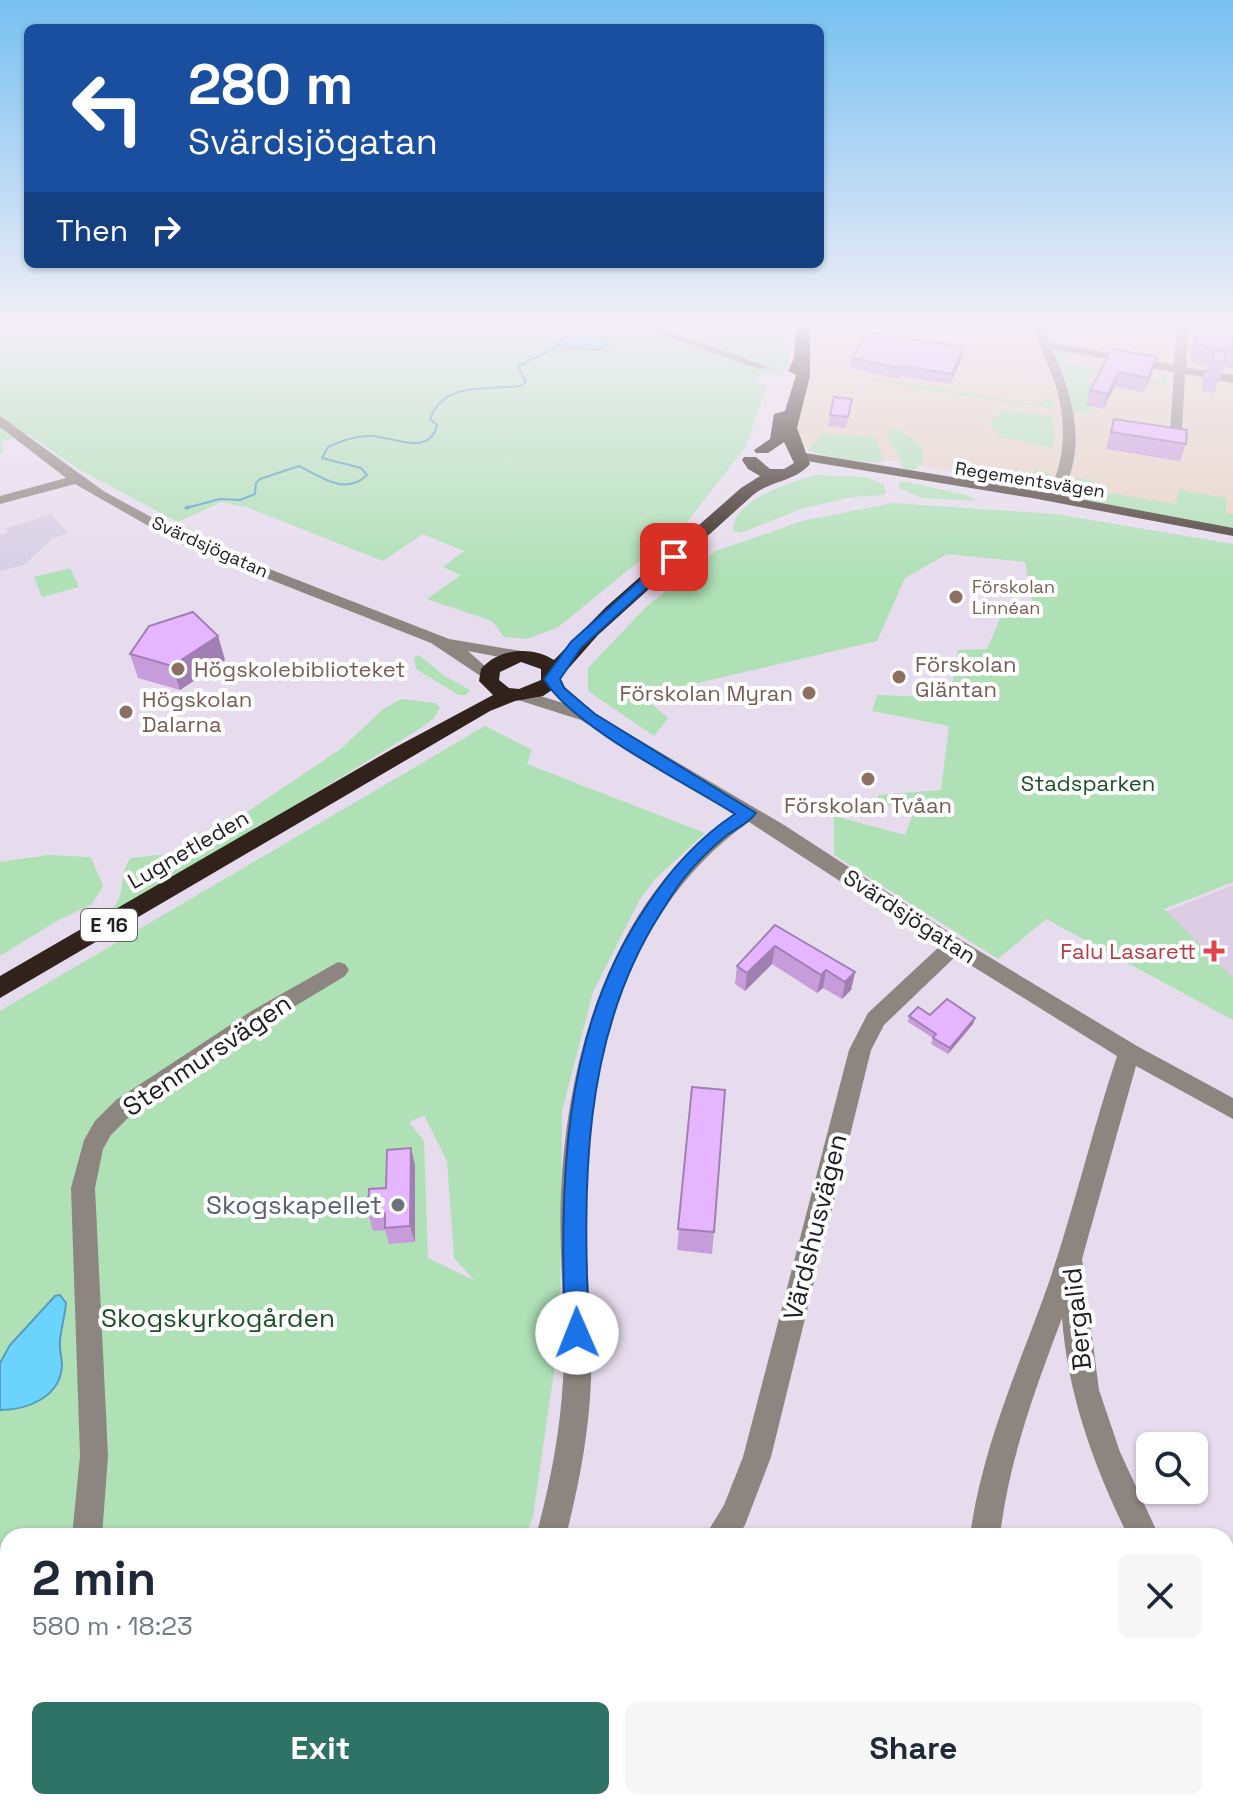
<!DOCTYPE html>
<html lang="en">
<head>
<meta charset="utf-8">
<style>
	:root { --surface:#fff; --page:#f6f6f7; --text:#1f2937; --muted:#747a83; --accent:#2f7366 }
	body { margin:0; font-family:"Space Grotesk",sans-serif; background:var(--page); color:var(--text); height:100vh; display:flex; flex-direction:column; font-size:30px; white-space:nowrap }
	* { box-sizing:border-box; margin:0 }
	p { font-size:26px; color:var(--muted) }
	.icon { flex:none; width:44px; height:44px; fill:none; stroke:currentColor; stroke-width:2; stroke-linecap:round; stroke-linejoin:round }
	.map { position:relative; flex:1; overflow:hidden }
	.sheet { position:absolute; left:0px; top:1528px; width:1234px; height:282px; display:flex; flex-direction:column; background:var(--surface); border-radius:24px 24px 0 0; box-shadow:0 2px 6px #0004 }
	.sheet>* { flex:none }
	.hud { position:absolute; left:24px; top:24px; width:800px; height:244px; border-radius:12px; box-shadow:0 2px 6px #0004; background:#1a4fa0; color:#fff; overflow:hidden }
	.tools { position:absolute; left:1136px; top:1432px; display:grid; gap:16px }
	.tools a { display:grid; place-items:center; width:72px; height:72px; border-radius:12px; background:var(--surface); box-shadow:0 2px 6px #0004; font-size:40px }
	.pin { position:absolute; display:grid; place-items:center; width:68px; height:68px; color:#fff; margin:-34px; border-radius:16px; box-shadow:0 4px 12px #0006 }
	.me { position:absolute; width:88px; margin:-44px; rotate:359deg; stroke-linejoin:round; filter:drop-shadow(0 0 6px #0008) }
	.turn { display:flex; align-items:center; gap:28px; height:168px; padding:0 32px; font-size:36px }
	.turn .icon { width:104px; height:104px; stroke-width:2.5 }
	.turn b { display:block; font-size:56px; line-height:68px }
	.then { display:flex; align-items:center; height:76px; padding:0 32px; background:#0003; gap:16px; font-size:30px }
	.round { display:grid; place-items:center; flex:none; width:84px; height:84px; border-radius:12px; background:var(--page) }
	.overview { display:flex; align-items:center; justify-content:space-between; height:136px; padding:0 32px }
	h1 { font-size:48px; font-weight:700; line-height:60px }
	.button { display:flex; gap:16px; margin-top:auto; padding:16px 32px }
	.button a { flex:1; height:92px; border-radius:12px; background:var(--accent); color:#fff; font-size:32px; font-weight:700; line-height:92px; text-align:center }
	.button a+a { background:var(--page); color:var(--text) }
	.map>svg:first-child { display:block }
	.commercial { fill:#e7d3c4 }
	.built { fill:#dccde4 }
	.education { fill:#d6cfe4 }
	.green { fill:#afe0b6; fill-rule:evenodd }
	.water { fill:#6cd3fd; stroke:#569cbc; stroke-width:2 }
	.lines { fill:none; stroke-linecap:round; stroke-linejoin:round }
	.stream-far1 { stroke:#569cbc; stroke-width:2 }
	.stream { stroke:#569cbc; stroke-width:3 }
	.minor { fill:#8d8580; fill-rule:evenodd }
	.major { fill:#483b34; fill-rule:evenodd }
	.highway { fill:#31231b; fill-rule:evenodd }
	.wall { fill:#c69cdb }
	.shaded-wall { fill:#a17fb2 }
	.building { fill:#e6b5ff; stroke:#a17fb2; stroke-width:2 }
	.route { fill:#1a73e8; stroke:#114b97; stroke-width:2 }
	.education-dot { fill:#8d6e63; stroke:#fff; stroke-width:3 }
	.health-dot { fill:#e0444e; stroke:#fff; stroke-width:3 }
	.worship-dot { fill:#6b7280; stroke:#fff; stroke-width:3 }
	.labels { text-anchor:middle; stroke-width:8; stroke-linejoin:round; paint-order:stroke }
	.far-street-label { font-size:18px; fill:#211d23; stroke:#fff }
	.far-education-label { font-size:18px; fill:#785e54; stroke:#fff; text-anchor:start }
	.shield { fill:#fff; stroke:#646165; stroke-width:2 }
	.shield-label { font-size:20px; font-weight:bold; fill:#211d23 }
	.education-label { font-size:22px; fill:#785e54; stroke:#fff; text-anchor:start }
	.park-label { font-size:22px; fill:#1c5029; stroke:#fff }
	.street-label { font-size:22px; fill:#211d23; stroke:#fff }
	.health-label { font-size:22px; fill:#be3a42; stroke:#fff; text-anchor:end }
	.near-street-label { font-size:26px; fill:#211d23; stroke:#fff }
	.near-worship-label { font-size:26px; fill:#5b616d; stroke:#fff; text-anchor:end }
	.near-park-label { font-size:26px; fill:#1c5029; stroke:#fff }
</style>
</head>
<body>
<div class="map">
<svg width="1233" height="1809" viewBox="0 0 1233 1809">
	<rect width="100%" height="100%" fill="#e7dced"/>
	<path class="commercial" d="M 816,327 L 1233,327 L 1233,518 L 791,444 Z"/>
	<path class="built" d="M 1233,885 L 1233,988 L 1157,915 Z"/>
	<path class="education" d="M 51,514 L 68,533 L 53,538 L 24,565 L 0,571 L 0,535 L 7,533 L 7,528 Z"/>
	<path class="green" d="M 0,327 L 565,327 L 567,336 L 558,344 L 584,348 L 603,341 L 602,338 L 613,333 L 606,327 L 791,327 L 788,366 L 781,375 L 762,372 L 756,385 L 767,385 L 746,447 L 686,523 L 557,628 L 526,639 L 504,637 L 492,621 L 427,599 L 461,575 L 443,567 L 464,551 L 423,534 L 383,561 L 249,508 L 222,502 L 178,522 L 78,469 L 28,434 L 2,442 L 3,454 L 0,452 Z
		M 1053,351 L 1075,353 L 1067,354 L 1063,362 L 1083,365 L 1088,357 L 1082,356 L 1090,356 L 1086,364 L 1088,366 L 1158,381 L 1166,370 L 1165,385 L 1096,373 L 1089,374 L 1087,383 L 1094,389 L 1093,413 L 1072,412 L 1067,385 Z
		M 848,374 L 1029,403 L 1041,403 L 1049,398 L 1053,399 L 1055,409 L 914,388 Z
		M 1002,409 L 1052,416 L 1055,440 L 1052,448 L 998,436 L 989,423 Z
		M 894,428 C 912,434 939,457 912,471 L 902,468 L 898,453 L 888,441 L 890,429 Z
		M 823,433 L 876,437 L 884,461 C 875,466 819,456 808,450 Z
		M 970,464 L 993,476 L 1030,477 L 1035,469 L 1051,474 L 1042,490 L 1035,492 L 957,476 L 957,472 Z
		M 817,475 L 865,477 L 883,484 L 886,492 L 884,495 L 852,497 L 801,509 L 746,531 L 739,533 L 733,530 C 733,499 793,481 817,475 Z
		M 1079,478 L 1094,481 L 1098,491 L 1176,504 L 1179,490 L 1227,498 L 1226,513 L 1233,514 L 1233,529 L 1067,497 L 1073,481 Z
		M 902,481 L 966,495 L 978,501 L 921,498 L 899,488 L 899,483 Z
		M 893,503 L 1055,514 L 1233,544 L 1233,882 L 1164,909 L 1233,978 L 1233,1020 L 1046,919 L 998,959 L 834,855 L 834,816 L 905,835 L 914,811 L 875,802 L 879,795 L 941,790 L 949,726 L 872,711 L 877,695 L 950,698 L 958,650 L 987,649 L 1003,612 L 1034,612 L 1025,562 L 947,554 L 905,578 L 877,641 L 642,696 L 668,718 L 654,736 L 588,691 L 588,668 L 646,607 L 716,551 L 802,521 Z
		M 70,568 L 79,587 L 42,597 L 34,577 Z
		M 419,655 L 443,675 L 470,690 L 466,695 L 459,695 L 416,669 L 414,657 Z
		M 401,699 L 435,703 L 440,707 L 434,718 L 421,728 C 318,791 216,856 110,912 C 128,894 117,875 131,858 L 169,854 L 207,839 L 342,748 L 383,709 Z
		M 485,726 L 532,750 L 527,764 L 705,833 L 655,879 L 640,899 L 593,992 L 562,1111 L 560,1330 L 533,1516 L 526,1536 L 8,1536 L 8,1802 L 432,1802 L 430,1809 L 0,1809 L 0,1011 ZM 424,1115 L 447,1161 L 454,1258 L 475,1281 L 428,1258 L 424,1141 L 409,1122 Z
		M 48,855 L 91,857 L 103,886 L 92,904 L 55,922 L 0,956 L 0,862 Z"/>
	<path class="water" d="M 565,327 L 606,327 L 613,334 L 602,338 L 609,346 L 597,350 L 561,347 L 557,344 L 567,336 Z
		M 60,1295 L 66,1303 C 65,1316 61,1328 60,1341 C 59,1350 62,1358 62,1366 C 60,1398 26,1410 0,1410 L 0,1363 L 10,1345 L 55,1296 Z"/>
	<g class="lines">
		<path class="stream-far1" d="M 186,508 L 220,499 L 240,500 L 255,494 L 256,483 L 260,479 L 299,466 C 321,477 346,496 367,475 L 361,468 L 322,458 L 328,447 C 342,441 356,435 371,436 C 393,437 430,457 437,425 L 430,419 C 444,381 487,390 521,386 L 526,382 L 518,366 L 562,345"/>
		<path class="stream" d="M 186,508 L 189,507"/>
		<path class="minor" d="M 639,327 L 656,327 L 769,367 L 759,369 Z
			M 1035,327 L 1046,327 L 1049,342 L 1174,365 L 1176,327 L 1188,327 L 1186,367 L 1233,375 L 1233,383 L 1185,374 L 1182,431 L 1176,435 L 1170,431 L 1174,372 L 1052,349 C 1074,398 1089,451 1058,500 L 1048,500 L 1046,497 C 1068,459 1067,415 1052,375 C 1046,358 1038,344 1035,327 Z
			M 0,416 L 105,492 L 190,538 L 449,639 L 521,651 L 529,656 L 521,661 L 468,651 L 496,676 L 488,681 L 431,643 L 180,544 L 75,484 L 0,504 L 0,496 L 66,478 L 0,427 Z
			M 552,674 L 558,675 L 565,687 L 595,714 L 784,825 L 961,940 L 1137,1046 L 1233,1098 L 1233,1119 L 1136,1066 L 1082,1259 L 1099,1390 L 1120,1452 L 1159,1536 L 1128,1536 C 1094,1466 1068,1396 1062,1318 C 1035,1390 1009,1459 1000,1536 L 970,1536 C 982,1447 1018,1369 1048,1285 C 1074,1209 1092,1131 1117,1056 L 956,956 L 884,1025 L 871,1050 L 771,1457 L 745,1525 L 738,1536 L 705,1536 L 724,1505 L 743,1457 L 849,1050 L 868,1013 L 940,946 L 749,822 C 631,904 585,1060 585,1198 C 585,1259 593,1319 591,1380 C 589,1433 579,1485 566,1536 L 536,1536 C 550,1485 560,1433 563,1380 C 567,1318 558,1255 561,1192 C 567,1052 614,896 735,813 L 581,720 L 515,699 L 513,695 L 521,690 L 563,703 L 544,679 Z
			M 338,962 L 345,964 L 349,970 L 345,976 L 269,1022 L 132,1114 L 111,1135 L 103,1149 L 95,1188 L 108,1456 L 102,1536 L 72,1536 L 80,1456 L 71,1188 L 84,1140 L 95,1121 L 116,1100 L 253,1010 Z
			M 1226,1653 L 1233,1656 L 1233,1695 L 1226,1692 Z
			M 8,1786 L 8,1802 L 26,1802 L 23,1809 L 0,1809 L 0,1789 Z
			M 442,1802 L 476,1802 L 474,1809 L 440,1809 Z
			M 952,1802 L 986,1802 L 985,1809 L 951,1809 Z"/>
		<path class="major" d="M 799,452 L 1032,490 L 1233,528 L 1233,536 L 1032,498 L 794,459 L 792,456 Z"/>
		<path class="highway" d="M 796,327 L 810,327 L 810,376 L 797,428 L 810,464 C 796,481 770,481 753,495 L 598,635 L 561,677 L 558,686 L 543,696 L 515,701 L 490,711 L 0,998 L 0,976 L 394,748 L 493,695 L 479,681 L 481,669 C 499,648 532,646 554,660 L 606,607 L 741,488 L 760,476 L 748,469 L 742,460 L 744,457 L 756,457 L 770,469 L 784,469 L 794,463 L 784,442 L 768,453 L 756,453 L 754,450 L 770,439 L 774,414 L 785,411 L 796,375 L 788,371 L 794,358 ZM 521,662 L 541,669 L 541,680 L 519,689 L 509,688 L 499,680 L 500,672 Z"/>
	</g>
	<path class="wall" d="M 1196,327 L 1233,327 L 1233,368 L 1224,367 L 1214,393 L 1202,391 L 1202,380 L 1207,366 L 1190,361 L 1192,338 Z
		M 964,347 L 962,358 L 950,384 L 900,376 L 899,379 L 850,368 L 852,358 Z
		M 1112,349 L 1153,371 L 1144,392 L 1114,387 L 1103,409 L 1086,405 L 1090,390 Z
		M 852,399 L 846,428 L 828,426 L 830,415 Z
		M 1114,419 L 1186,444 L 1180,461 L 1106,449 Z
		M 218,636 L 225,660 L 180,690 L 138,678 L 130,654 Z
		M 775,925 L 855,972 L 851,990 L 842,999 L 823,988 L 817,993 L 772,964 L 745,991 L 735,984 L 737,966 Z
		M 930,1015 L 975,1018 L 973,1024 L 948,1054 L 931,1044 L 933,1038 L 908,1022 L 909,1016 Z
		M 692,1087 L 714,1232 L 712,1254 L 677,1250 Z
		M 415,1165 L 415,1242 L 389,1244 L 385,1230 L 373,1231 L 368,1214 L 386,1188 Z"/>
	<path class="shaded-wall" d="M 964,347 L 962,358 L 950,384 L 952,374 Z
		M 1157,357 L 1153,371 L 1144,392 L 1148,378 Z
		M 1119,372 L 1114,387 L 1103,409 L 1108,394 Z
		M 218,636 L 225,660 L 180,690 L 172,666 Z
		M 775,946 L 772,964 L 745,991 L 747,973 Z
		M 826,970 L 823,988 L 817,993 L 821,975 Z
		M 855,972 L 851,990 L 842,999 L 845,982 Z
		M 975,1018 L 973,1024 L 948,1054 L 950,1048 Z
		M 411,1148 L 415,1165 L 415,1242 L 410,1226 Z"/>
	<path class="building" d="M 1197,327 L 1233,327 L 1233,349 L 1221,348 L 1221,351 L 1196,343 Z
		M 867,332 L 964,347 L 952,374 L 902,366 L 900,368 L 852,358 Z
		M 1112,349 L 1157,357 L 1148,378 L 1119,372 L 1108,394 L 1090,390 Z
		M 1213,349 L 1225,352 L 1225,362 L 1213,360 Z
		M 834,397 L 852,399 L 848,417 L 830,415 Z
		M 1114,419 L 1187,430 L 1186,444 L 1111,432 Z
		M 193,612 L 218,636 L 172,666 L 130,654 L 149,626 Z
		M 775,925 L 855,972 L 845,982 L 826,970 L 821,975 L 775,946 L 747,973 L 737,966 Z
		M 947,999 L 975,1018 L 950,1048 L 933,1038 L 936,1034 L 909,1016 L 918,1007 L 930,1015 Z
		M 692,1087 L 725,1090 L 714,1232 L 678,1229 Z
		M 411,1148 L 410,1226 L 385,1228 L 385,1213 L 368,1214 L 369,1189 L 386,1188 L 387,1150 Z
		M 1226,1795 L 1233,1809 L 1172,1809 L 1191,1802 L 1226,1802 Z"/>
	<linearGradient id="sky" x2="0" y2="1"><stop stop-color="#76c0f0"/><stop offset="0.56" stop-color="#f4eff7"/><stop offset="1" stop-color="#f4eff7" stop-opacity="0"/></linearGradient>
	<rect width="1233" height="581" fill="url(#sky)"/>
	<path class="route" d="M 669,554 L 681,557 L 581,648 L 560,679 L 564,688 L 595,714 L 756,813 C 749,823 737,828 727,835 C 712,847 696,863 684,878 C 675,889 668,902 660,914 C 580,1040 583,1189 589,1333 L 586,1342 L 577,1345 L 568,1342 L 565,1333 C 560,1187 560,1036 644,910 C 669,871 697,839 735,814 C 686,783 571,726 544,679 L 571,642 Z"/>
	<g class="education-dot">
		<circle cx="956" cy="597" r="8"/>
		<circle cx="178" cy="669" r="8"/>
		<circle cx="899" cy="677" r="8"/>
		<circle cx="809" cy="693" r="8"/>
		<circle cx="126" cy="712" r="8"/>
		<circle cx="868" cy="779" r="8"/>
	</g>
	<path class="health-dot" d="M1210 939h8v8h8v8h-8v8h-8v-8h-8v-8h8z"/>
	<circle class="worship-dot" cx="398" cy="1205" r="8"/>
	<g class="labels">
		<g class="far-street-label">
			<text transform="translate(1030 480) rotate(9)" y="6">Regementsvägen</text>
			<text transform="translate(210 547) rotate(24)" y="6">Svärdsjögatan</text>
		</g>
		<g class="far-education-label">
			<text x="972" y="593">Förskolan<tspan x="972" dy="21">Linnéan</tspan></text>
		</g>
		<rect class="shield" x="81" y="909" width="56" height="32" rx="6"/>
		<g class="shield-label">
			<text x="109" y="932">E 16</text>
		</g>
		<g class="education-label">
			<text x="915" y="672">Förskolan<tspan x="915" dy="25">Gläntan</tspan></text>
			<text x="194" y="677">Högskolebiblioteket</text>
			<text x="793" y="701" text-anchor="end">Förskolan Myran</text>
			<text x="142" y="707">Högskolan<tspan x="142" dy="25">Dalarna</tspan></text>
			<text x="868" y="813" text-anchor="middle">Förskolan Tvåan</text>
		</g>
		<g class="park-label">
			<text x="1088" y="791">Stadsparken</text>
		</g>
		<g class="street-label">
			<text transform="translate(188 849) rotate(-30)" y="8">Lugnetleden</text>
			<text transform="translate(910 916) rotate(33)" y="8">Svärdsjögatan</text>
		</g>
		<g class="health-label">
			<text x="1196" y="959">Falu Lasarett</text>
		</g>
		<g class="near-street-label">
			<text transform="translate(207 1055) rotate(-34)" y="9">Stenmursvägen</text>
			<text transform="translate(815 1227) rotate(-76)" y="9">Värdshusvägen</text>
			<text transform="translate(1077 1319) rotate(-96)" y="9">Bergalid</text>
		</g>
		<g class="near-worship-label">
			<text x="382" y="1214">Skogskapellet</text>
		</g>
		<g class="near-park-label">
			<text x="218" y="1327">Skogskyrkogården</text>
		</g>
	</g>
</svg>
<div class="tools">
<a><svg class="icon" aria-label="search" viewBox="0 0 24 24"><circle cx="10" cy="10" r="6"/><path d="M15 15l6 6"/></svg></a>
</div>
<div class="pin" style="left:674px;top:557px;background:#d93025"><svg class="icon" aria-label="arrive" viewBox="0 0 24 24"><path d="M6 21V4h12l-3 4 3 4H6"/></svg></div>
<svg class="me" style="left:577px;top:1333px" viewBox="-20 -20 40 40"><circle r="19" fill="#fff"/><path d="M0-13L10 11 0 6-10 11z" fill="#1a73e8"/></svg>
<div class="hud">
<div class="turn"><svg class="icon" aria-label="left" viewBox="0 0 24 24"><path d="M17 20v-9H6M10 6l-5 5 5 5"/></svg><div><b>280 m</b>Svärdsjögatan</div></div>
<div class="then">Then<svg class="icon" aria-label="right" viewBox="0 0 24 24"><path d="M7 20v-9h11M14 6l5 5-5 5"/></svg></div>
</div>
<section class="sheet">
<div class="overview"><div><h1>2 min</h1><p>580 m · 18:23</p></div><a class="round"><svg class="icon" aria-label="close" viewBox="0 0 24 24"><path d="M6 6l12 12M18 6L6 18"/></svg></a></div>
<div class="button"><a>Exit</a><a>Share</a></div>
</section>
</div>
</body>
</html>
